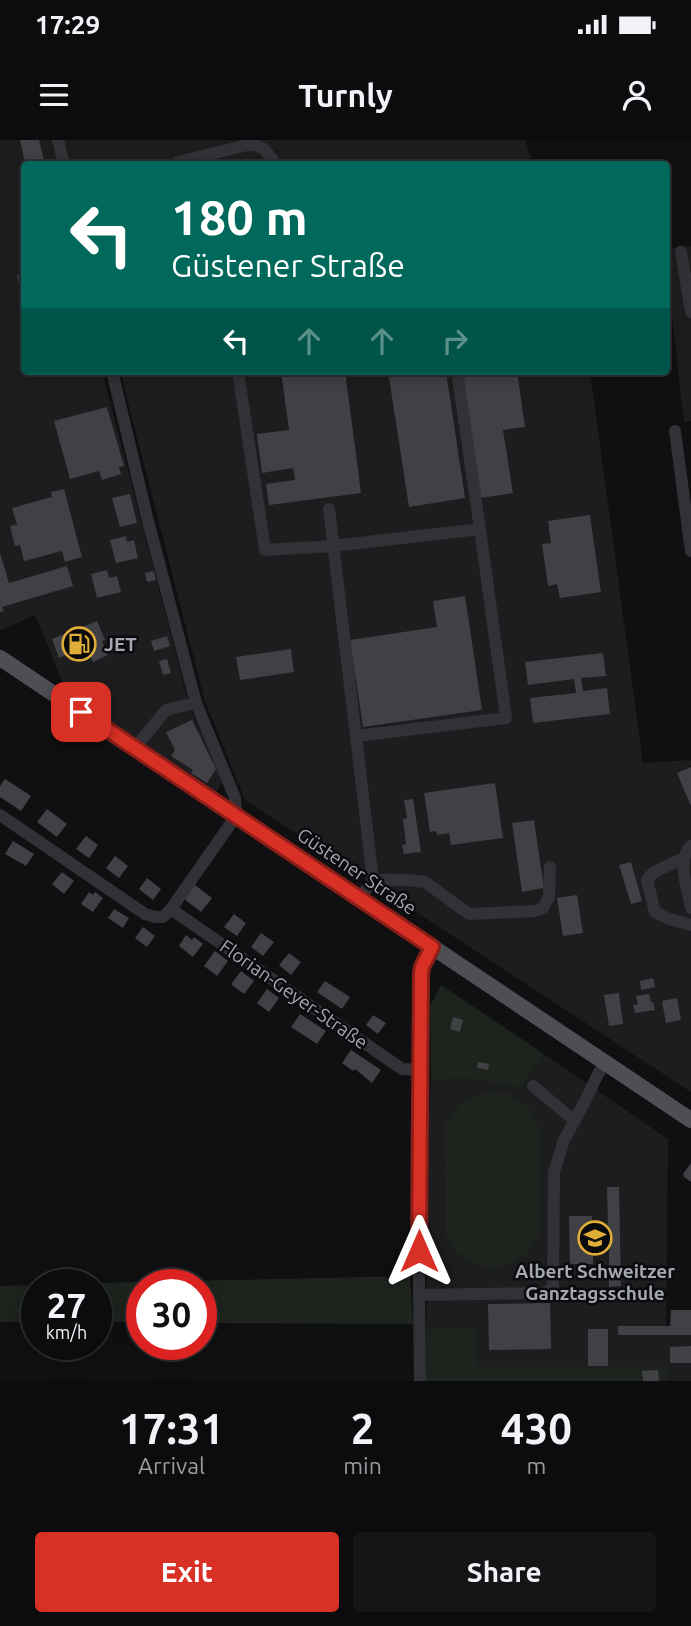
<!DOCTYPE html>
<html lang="en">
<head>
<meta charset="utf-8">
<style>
	:root { --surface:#0c0c0e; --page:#151517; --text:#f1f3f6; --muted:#9a9b9e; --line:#2c2c2e; --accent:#d93025 }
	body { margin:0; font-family:Ubuntu,sans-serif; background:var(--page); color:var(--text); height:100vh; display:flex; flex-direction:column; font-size:26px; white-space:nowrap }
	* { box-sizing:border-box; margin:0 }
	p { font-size:23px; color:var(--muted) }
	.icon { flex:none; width:38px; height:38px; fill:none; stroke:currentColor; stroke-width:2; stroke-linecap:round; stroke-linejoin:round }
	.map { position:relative; height:1241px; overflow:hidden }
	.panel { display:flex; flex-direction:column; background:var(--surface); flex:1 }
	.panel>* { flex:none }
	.hud { position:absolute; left:21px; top:21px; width:649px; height:214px; border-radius:7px; box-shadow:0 4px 18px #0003,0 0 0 2px var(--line); background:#00695c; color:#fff; overflow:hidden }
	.speed { position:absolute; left:21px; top:1129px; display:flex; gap:14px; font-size:35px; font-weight:700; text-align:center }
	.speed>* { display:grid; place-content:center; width:91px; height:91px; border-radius:50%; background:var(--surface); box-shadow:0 4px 18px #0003,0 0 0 2px var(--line); line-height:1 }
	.speed small { font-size:18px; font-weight:400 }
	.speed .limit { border:10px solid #d22; background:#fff; color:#111 }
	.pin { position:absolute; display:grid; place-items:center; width:60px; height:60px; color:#fff; margin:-30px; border-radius:14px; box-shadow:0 4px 10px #0006 }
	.me { position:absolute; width:77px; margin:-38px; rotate:0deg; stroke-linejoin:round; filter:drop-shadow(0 0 5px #0008) }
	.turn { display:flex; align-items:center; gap:24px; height:147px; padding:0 35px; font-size:32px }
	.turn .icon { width:91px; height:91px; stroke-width:2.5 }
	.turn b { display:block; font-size:49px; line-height:60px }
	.lanes { display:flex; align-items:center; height:66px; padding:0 35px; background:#0003; justify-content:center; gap:35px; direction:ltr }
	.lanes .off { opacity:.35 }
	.eta { display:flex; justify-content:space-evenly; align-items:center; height:119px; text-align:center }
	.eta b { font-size:42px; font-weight:700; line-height:49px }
	.button { display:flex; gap:14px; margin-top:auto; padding:14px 35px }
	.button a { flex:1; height:80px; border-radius:7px; background:var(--accent); color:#fff; font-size:28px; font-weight:700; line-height:80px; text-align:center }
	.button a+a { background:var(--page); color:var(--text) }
	.status { display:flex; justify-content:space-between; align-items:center; height:49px; padding:0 35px; background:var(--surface); direction:ltr }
	.status svg { height:19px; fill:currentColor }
	header { display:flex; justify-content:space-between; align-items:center; height:91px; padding:0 35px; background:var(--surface); font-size:32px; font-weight:700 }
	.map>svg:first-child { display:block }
	.built { fill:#1d1d1f }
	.green { fill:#1d241e }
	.building { fill:#404045 }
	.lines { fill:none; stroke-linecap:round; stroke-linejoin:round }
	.minor { stroke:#323236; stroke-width:12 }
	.major { stroke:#4e4f55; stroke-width:16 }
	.route-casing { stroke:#8d1f18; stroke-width:18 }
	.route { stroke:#d93025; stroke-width:12 }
	.labels { text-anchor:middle; stroke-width:5; stroke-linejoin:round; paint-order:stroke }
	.poi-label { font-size:19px; font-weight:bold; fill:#a3a7b1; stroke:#0b0b0d; text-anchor:start }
	.street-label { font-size:19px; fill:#a3a7b1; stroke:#0b0b0d }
</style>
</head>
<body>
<div class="status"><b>17:29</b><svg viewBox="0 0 49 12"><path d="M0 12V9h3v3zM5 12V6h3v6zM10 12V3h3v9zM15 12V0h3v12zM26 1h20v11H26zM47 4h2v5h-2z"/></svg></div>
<header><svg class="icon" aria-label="menu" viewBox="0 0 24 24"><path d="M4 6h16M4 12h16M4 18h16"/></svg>Turnly<svg class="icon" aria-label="person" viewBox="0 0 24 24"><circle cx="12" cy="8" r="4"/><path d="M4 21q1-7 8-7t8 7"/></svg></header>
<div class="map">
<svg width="691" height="1241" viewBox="0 0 691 1241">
	<rect width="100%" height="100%" fill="#101012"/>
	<path class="built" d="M 0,0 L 525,0 L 533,24 L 24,24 L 24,231 L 102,231 L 190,568 L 223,641 L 215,654 L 68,557 L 39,483 L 34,475 L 0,491 Z
		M 691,106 L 691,281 L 684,282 L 667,132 L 667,109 Z
		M 120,231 L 590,231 L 643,623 L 691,620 L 691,952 L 245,660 L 205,561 Z
		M 544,914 L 668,999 L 666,1186 L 691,1186 L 691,1241 L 668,1241 L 668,1227 L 478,1227 L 477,1188 L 426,1189 L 429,976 L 431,940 L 471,939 L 521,948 Z"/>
	<path class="green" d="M 441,845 L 544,914 L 521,948 L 471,939 L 431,940 L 430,866 Z
		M 494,952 L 512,955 L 528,967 L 540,989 L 540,1094 L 528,1112 L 510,1124 L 490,1128 L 473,1123 L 455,1111 L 446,1094 L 445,984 C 462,960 466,957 494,952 Z
		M 410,1136 L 413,1184 L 201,1183 L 201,1144 L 142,1144 L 142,1182 L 96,1182 L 96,1144 L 46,1144 Z
		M 37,1145 L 37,1182 L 0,1182 L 0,1146 Z
		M 477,1187 L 478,1227 L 668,1227 L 668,1241 L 426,1241 L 426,1189 Z"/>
	<path class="building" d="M 20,0 L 39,0 L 45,24 L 25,24 Z
		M 24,134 L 24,162 L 23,163 L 17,135 Z
		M 281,231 L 345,231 L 361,353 L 269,365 L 266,344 L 295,340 L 293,328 L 262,333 L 257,294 L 289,290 Z
		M 388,231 L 446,231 L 465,358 L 409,367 Z
		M 461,231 L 517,231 L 525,287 L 503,290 L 513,353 L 480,358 Z
		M 107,267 L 124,326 L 119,327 L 121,334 L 102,340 L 99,331 L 70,339 L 54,281 Z
		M 64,349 L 82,417 L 65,422 L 62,411 L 24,421 L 20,405 L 15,406 L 10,386 L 17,385 L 12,368 L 52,357 L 51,352 Z
		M 130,354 L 137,383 L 120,387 L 112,358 Z
		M 590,375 L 601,452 L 560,458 L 557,444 L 548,446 L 542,404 L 551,403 L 548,381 Z
		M 126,396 L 127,402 L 134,400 L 138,418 L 116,423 L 110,400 Z
		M 0,413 L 9,443 L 67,426 L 73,446 L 2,467 L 4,471 L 0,472 Z
		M 107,430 L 109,438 L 117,436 L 121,452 L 97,458 L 91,434 Z
		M 154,431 L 156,440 L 147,442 L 145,433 Z
		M 465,456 L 482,570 L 363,587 L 350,500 L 437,487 L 433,461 Z
		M 97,481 L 105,500 L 102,501 L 108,515 L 93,522 L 87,507 L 59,518 L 52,499 Z
		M 167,496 L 170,506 L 154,511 L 151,501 Z
		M 291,509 L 294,532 L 240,540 L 236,517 Z
		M 603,513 L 606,536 L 581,538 L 583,551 L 607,548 L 610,574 L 533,583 L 530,558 L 576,553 L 574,539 L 528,545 L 525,522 Z
		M 167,519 L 171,533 L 163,535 L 159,521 Z
		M 192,580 L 216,629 L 207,643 L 191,633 L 193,630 L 171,616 L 175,610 L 166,592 Z
		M 691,627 L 691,666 L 677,633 Z
		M 5,639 L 31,656 L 21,671 L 0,657 L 0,646 Z
		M 495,643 L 503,698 L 451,705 L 449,693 L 437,695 L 436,691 L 430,692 L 424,653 Z
		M 413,659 L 421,712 L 404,714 L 402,705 L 406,704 L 403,679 L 407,678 L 404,660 Z
		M 47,669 L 67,684 L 57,697 L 37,682 Z
		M 534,680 L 544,748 L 522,752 L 512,683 Z
		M 86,696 L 98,705 L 89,718 L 76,709 Z
		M 13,701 L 34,714 L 26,726 L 5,714 Z
		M 115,716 L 128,726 L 119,738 L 106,728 Z
		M 631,722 L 642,761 L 631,764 L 619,725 Z
		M 62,732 L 74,741 L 64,754 L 52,744 Z
		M 147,738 L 161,749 L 153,760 L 139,749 Z
		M 195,745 L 212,758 L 201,772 L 184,759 Z
		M 89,752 L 93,755 L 95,752 L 103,758 L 93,772 L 81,764 Z
		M 577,755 L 583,793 L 563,796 L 557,758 Z
		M 114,769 L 129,778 L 123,788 L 108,778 Z
		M 234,774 L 246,783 L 237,796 L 224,787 Z
		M 143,787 L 155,796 L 147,807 L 135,798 Z
		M 261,793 L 274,802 L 263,816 L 251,807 Z
		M 186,795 L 192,800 L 194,797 L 203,804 L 193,817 L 179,806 Z
		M 215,811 L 228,821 L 217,836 L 204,826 Z
		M 289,813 L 301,822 L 291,835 L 279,825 Z
		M 241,831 L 254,841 L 244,854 L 231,844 Z
		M 653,838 L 655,847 L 641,850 L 640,841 Z
		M 325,841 L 350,857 L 342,869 L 317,852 Z
		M 267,849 L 279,858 L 269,872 L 257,863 Z
		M 619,853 L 623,884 L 609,886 L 604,855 Z
		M 649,854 L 651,862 L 653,862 L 655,870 L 635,873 L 633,865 L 638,864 L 636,856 Z
		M 677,858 L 681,880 L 666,883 L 662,861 Z
		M 300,874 L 326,891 L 317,904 L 291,887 Z
		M 373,875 L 386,883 L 378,894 L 366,885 Z
		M 453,877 L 463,880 L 460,892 L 450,889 Z
		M 351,910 L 381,930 L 372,943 L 355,929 L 353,931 L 342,923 Z
		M 478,922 L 489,924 L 488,930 L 477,928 Z
		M 691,1023 L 691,1042 L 684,1037 L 683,1034 Z
		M 607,1047 L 619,1047 L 621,1146 L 609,1147 L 609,1106 L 593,1107 L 593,1124 L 570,1124 L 569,1076 L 592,1076 L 592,1089 L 608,1089 Z
		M 550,1163 L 551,1209 L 489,1210 L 488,1164 Z
		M 671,1170 L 691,1170 L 691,1195 L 618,1195 L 618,1186 L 670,1186 Z
		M 588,1189 L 608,1189 L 608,1226 L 588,1226 Z
		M 691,1206 L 691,1223 L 670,1223 L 670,1207 Z
		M 658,1230 L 659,1241 L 643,1241 L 642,1231 Z"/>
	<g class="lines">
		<path class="minor" d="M 58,0 L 64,24
			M 176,24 L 178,22 L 252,4 L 264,9 L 276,24
			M 681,112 L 691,172
			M 112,231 L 147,377 L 196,563 L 235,658 L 236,676 L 171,769
			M 238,231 L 265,410 L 333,406 L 480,389 L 506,578 L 356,596
			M 457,231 L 480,389
			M 675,291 L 691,411
			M 329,369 L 373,740 L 360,758
			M 135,608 L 166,570 L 196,563
			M 0,675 L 145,774 L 155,777 L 163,777 L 171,769 L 402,929 L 420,930
			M 691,706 C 676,719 688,751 691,768
			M 684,718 L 654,732 L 647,740 L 655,772 L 669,779 L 691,785
			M 373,740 L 407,740 L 425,742 L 469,774 L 535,771 L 543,768 L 549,757 L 550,727
			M 533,946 L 575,981
			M 419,1155 L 543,1153 L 553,1148 L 554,1032 L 564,1000 L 584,963 L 596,938 L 605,922
			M 420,1241 L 419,1155 L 421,833 L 422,827 L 432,807"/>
		<path class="major" d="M 0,518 L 691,980"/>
	</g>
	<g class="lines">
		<defs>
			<path id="route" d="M 81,572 L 432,807 L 422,827 L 421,833 L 419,1111"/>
		</defs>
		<use href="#route" class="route-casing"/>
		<use href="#route" class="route"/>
	</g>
	<defs>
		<symbol id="fuel-ring" viewBox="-11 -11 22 22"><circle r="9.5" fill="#0b0b0d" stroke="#e1ad39" stroke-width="1.5"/><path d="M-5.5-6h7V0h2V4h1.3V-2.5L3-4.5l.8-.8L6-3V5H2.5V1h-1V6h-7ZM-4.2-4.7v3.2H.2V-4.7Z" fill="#e1ad39"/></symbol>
		<symbol id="school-ring" viewBox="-11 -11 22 22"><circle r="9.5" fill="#0b0b0d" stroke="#e1ad39" stroke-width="1.5"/><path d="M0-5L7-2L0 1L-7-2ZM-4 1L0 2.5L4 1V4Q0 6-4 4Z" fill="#e1ad39"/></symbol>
	</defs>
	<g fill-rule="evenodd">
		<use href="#fuel-ring" x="60" y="485" width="38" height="38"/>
		<use href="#school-ring" x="576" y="1079" width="38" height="38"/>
	</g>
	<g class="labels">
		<g class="poi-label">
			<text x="104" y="511">JET</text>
			<text x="595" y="1138" text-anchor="middle">Albert Schweitzer<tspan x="595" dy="22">Ganztagsschule</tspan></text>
		</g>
		<g class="street-label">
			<text transform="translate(357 731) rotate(34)" y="7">Güstener Straße</text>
			<text transform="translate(294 854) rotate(35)" y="7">Florian-Geyer-Straße</text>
		</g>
	</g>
</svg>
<div class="speed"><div>27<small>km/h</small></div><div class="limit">30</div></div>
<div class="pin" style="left:81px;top:572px;background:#d93025"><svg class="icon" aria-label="arrive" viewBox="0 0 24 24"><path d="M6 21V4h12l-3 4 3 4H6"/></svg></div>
<svg class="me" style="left:419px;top:1111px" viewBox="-20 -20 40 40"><path d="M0-17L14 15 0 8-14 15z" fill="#d93025" stroke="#fff" stroke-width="4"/></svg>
<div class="hud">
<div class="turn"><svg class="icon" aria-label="left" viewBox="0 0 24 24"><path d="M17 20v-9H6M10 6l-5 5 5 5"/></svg><div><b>180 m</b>Güstener Straße</div></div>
<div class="lanes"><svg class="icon" aria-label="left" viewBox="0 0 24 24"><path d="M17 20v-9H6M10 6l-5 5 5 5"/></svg><svg class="icon off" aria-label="ahead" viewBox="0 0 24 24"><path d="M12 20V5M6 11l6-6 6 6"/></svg><svg class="icon off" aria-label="ahead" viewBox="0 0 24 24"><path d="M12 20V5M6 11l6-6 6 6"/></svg><svg class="icon off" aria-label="right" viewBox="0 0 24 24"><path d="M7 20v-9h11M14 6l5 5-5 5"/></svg></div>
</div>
</div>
<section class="panel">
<div class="eta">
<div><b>17:31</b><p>Arrival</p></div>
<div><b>2</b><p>min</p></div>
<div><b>430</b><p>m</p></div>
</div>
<div class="button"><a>Exit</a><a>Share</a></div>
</section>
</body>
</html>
